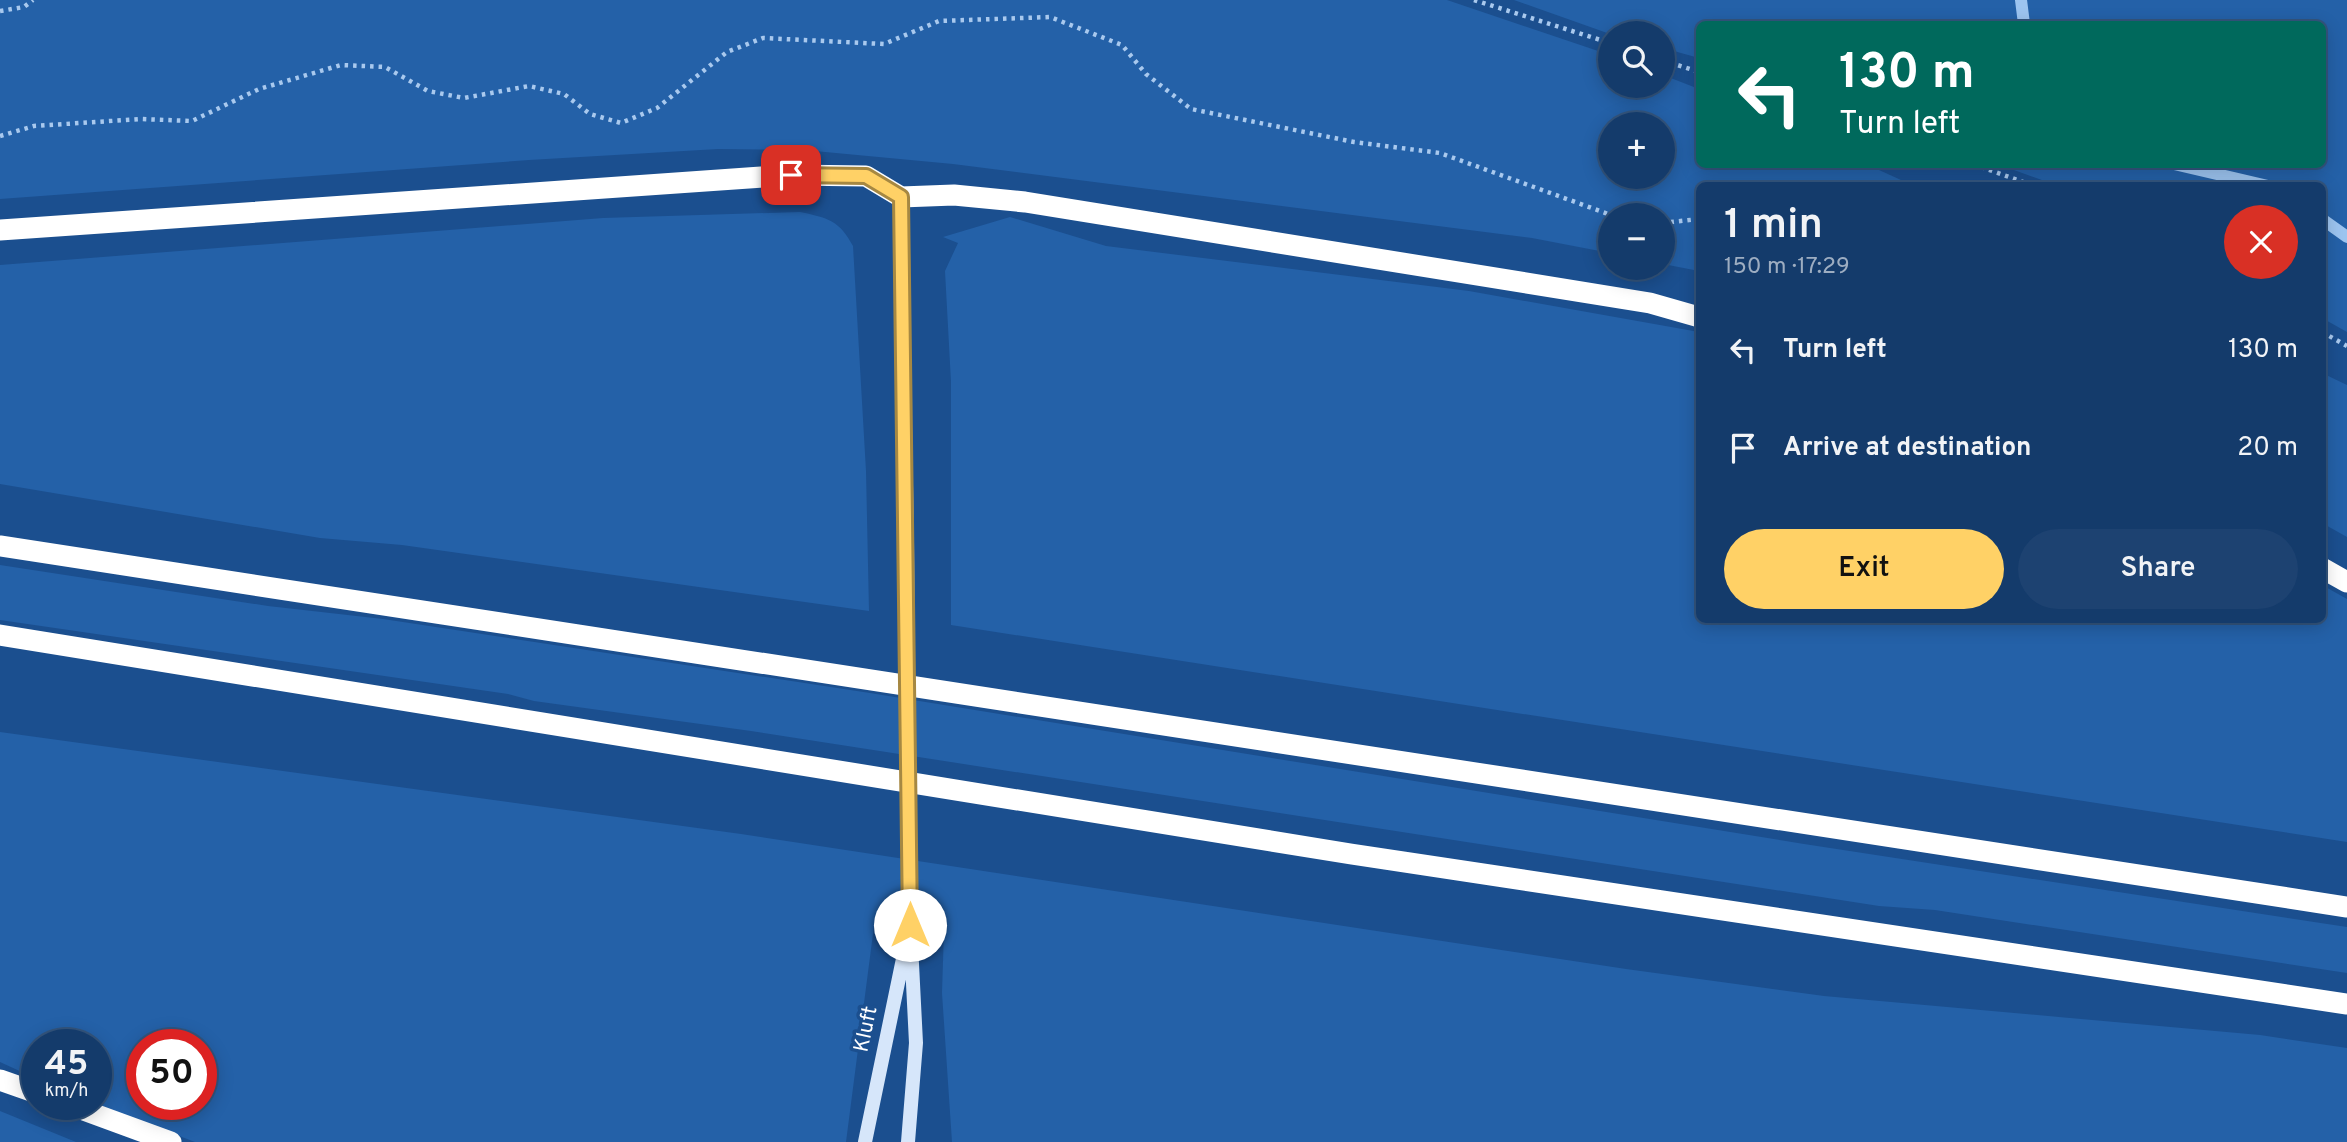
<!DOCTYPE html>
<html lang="en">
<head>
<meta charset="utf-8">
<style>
	:root { --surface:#143b6b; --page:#1d4271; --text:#f1f3f6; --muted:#9dadc1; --line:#33557e; --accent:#ffd166 }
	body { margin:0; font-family:Overpass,sans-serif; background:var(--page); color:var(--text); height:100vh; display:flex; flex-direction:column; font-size:26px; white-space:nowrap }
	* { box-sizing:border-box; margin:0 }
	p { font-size:23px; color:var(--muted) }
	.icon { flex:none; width:38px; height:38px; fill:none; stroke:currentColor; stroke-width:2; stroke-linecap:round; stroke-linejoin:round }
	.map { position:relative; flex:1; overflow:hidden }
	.sheet { position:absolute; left:1696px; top:182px; width:630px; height:441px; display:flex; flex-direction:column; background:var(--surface); border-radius:10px; box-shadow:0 4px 18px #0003,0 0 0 2px var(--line) }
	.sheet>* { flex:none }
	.top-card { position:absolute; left:1696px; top:21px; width:630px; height:147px; border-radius:10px; box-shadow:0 4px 18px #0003,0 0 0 2px var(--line); background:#00695c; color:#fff; overflow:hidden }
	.fabs { position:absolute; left:1598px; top:21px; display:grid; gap:14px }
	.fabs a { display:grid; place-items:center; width:77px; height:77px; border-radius:50%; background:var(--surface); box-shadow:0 4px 18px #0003,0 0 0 2px var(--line); font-size:35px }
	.speed { position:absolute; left:21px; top:1029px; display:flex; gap:14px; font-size:35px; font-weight:700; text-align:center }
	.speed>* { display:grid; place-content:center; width:91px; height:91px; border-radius:50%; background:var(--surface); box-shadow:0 4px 18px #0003,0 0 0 2px var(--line); line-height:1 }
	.speed small { font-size:18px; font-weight:400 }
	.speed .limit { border:10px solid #d22; background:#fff; color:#111 }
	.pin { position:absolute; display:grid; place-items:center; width:60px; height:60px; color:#fff; margin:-30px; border-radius:14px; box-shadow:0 4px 10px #0006 }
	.me { position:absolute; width:77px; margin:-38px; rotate:0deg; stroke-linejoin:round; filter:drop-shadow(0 0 5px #0008) }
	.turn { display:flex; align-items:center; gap:24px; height:147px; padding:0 28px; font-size:32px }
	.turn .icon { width:91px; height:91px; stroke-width:2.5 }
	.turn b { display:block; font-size:49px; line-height:60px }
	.round { display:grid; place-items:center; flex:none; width:74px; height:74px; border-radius:37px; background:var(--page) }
	.headline { display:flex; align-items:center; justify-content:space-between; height:119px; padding:0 28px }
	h1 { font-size:42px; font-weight:600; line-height:52px }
	.button { display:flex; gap:14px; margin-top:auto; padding:14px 28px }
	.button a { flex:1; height:80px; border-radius:42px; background:var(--accent); color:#111; font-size:28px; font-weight:600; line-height:80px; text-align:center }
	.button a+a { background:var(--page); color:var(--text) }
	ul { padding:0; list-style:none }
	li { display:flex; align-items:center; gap:21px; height:98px; padding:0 28px }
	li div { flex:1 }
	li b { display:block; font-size:26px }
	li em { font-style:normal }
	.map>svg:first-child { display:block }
	.green { fill:#2461a8; fill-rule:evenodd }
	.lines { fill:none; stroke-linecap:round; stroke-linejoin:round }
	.stream { stroke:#9cc4f0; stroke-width:12 }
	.path { stroke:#a9c9ee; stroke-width:4.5; stroke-dasharray:3.5 5; stroke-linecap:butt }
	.secondary { stroke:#d6e6fa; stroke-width:14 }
	.motorway { stroke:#fff; stroke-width:21 }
	.secondary-bridge { stroke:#d6e6fa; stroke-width:14 }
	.route-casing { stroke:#a68842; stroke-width:18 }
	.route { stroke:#ffd166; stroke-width:12 }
	.labels { text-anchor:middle; stroke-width:7; stroke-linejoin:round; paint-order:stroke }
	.street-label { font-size:21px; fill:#fff; stroke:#1b4f8f }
</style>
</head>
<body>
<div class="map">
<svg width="2347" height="1142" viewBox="0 0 2347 1142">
	<rect width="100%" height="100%" fill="#1b4f8f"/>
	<path class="green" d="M 0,0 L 1447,0 L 1610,55 L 1610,86 L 1662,86 L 1663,75 L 1699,89 L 1699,164 L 1868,165 L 1912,185 L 1699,186 L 1699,271 L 1663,264 L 1662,215 L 1610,215 L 1610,253 L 1532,238 L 953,164 L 804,150 L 718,149 L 529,160 L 0,199 ZM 1610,124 L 1662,124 L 1662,177 L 1610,177 Z
		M 1514,0 L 2347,0 L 2347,332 L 2322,318 L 2322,186 L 2056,185 L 2000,165 L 2322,164 L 2322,24 L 1699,24 L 1699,58 L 1663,48 L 1662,33 L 1610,34 Z
		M 800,212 C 828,218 839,220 853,246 L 866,471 L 869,611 L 402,545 L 320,538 L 0,484 L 0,265 L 603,218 Z
		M 1010,217 L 1106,246 L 1469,291 L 1699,332 L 1699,620 L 2322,620 L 2322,585 L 2347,599 L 2347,842 L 951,625 L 951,382 L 945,271 L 958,243 L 943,237 Z
		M 2322,373 L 2347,385 L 2347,537 L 2322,523 Z
		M 0,565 L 268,606 L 383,619 L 870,693 L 1804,844 L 2347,927 L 2347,973 L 1935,910 L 1879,906 L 751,731 L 534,701 L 508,694 L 0,620 Z
		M 0,732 L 741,834 L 1626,969 L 1824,996 L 2260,1035 L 2347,1048 L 2347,1142 L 952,1142 L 942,993 L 944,930 L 874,926 L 846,1142 L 195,1142 L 96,1104 L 96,1045 L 37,1045 L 37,1079 L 0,1062 ZM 142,1045 L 201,1045 L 201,1104 L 142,1104 Z
		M 0,1111 L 76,1142 L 0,1142 Z"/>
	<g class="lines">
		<path class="stream" d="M 2021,0 L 2024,24
			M 2174,164 L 2268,186
			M 2322,219 L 2347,237"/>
		<path class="path" d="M 1474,0 L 1610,43
			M 0,11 L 24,7 L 33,0
			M 1662,60 L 1699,72
			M 0,136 L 34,126 L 141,119 L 192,121 L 259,89 L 341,65 L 385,67 L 428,91 L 464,98 L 529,86 L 564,94 L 590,114 L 621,123 L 657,108 L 727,52 L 763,38 L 884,44 L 939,21 L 1050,17 L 1122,45 L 1146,74 L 1191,109 L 1354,142 L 1440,153 L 1611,215
			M 1973,164 L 2034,186
			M 1662,223 L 1699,219
			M 2322,332 L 2347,346"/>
		<path class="secondary" d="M 901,197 L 907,541
			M 865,1142 L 910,925
			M 908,1142 L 916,1043 L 911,944"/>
		<path class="motorway" d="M 0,230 L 791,175 L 866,176 L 901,197 L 954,195 L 1025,202 L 1650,303 L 1699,317
			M 0,546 L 2347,907
			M 2322,568 L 2347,582
			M 0,635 L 1351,854 L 2347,1004
			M 0,1080 L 37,1093
			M 67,1104 L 171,1142"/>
		<path class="secondary-bridge" d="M 907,541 L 910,925"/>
	</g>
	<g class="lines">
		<defs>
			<path id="route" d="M 791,175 L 866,176 L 901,197 L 910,925"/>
		</defs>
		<use href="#route" class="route-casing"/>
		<use href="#route" class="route"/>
	</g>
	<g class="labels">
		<g class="street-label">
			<text transform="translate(865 1029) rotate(-78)" y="7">Kluft</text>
		</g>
	</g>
</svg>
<div class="fabs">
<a><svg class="icon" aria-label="search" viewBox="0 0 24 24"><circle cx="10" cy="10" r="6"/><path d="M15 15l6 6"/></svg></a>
<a>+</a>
<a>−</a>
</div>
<div class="speed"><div>45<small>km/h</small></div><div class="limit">50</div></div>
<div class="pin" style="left:791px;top:175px;background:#d93025"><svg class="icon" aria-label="arrive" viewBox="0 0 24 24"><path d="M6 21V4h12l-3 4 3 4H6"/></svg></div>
<svg class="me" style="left:910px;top:925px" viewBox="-20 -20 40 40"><circle r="19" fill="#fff"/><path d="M0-13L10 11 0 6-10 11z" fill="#ffd166"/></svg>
<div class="top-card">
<div class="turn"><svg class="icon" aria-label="left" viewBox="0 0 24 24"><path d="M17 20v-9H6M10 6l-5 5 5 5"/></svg><div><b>130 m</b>Turn left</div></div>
</div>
<section class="sheet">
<div class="headline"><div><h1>1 min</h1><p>150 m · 17:29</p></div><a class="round" style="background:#d93025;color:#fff"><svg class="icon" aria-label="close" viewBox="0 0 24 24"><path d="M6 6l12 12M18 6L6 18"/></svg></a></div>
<ul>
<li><svg class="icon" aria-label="left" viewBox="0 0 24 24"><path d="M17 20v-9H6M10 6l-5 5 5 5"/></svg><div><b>Turn left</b></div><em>130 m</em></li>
<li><svg class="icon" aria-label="arrive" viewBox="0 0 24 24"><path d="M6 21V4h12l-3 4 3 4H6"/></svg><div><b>Arrive at destination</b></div><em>20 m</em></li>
</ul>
<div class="button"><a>Exit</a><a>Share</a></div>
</section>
</div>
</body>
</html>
